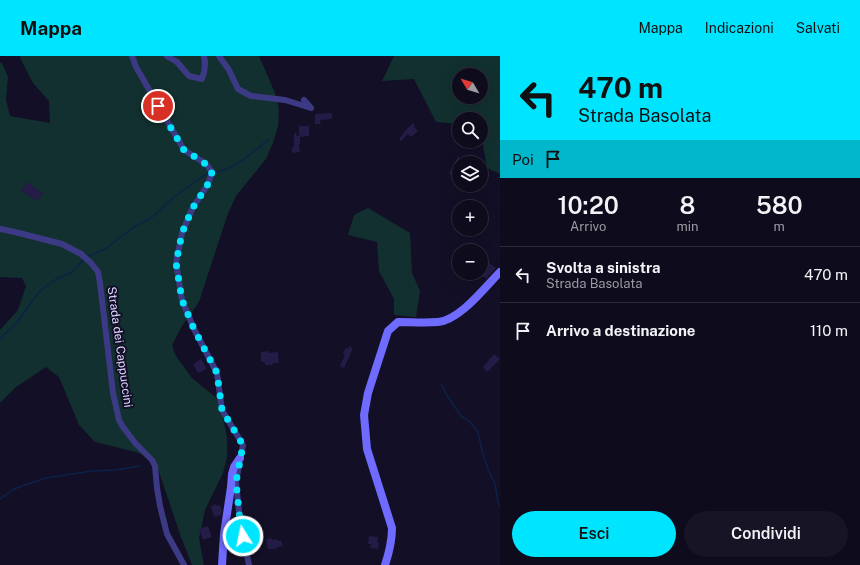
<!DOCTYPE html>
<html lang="it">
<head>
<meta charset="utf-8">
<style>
	:root { --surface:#0e0b1c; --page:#171425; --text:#f1f3f6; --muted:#9b9ba3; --line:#2e2b3b; --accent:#00e5ff }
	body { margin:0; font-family:"Public Sans",sans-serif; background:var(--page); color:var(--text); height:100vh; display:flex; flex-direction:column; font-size:15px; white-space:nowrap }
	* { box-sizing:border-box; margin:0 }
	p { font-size:13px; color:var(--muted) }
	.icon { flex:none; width:22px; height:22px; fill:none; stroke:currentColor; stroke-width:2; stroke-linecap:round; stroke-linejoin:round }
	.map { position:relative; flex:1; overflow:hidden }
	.details { display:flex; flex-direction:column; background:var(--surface); width:360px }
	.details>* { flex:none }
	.banner { background:#00e5ff; color:#111; overflow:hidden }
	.needle { width:26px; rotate:308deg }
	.tools { position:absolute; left:452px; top:12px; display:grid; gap:8px }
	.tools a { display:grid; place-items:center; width:36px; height:36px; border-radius:50%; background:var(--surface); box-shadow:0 4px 16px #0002,0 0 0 1px var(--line); font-size:20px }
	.pin { position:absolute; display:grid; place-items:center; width:34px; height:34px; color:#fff; margin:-17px; border:2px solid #fff; border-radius:50%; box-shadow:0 1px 4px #0007 }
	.me { position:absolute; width:44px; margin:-22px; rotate:350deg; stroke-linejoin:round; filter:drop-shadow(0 0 3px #0008) }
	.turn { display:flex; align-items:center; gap:14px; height:84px; padding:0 12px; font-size:18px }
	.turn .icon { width:52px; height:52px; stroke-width:2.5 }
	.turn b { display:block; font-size:28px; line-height:34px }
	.then { display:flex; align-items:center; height:38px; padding:0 12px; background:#0003; gap:8px; font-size:15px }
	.eta { display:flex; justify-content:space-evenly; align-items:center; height:68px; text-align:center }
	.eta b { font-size:24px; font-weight:600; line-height:28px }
	.primary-button { display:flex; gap:8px; margin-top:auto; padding:8px 12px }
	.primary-button a { flex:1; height:46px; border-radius:24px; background:var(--accent); color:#111; font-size:16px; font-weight:600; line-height:46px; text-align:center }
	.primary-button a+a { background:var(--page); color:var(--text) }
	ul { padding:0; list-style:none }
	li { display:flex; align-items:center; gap:12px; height:56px; padding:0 12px; border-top:1px solid var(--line) }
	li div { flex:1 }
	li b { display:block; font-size:15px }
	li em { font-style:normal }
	header { display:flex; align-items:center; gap:24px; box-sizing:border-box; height:56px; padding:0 20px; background:var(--accent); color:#111 }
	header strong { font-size:19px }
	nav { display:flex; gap:22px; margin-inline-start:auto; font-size:14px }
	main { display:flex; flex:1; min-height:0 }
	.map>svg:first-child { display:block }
	.green { fill:#12302f; fill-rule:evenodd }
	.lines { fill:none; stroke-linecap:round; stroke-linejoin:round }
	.stream { stroke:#0c2248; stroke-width:1.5 }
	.building { fill:#241b47 }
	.street { stroke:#3d3a85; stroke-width:6 }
	.secondary { stroke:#6f6bff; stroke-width:8 }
	.route { stroke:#00e5ff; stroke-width:7; stroke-dasharray:0 12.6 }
	.labels { text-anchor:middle; stroke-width:4; stroke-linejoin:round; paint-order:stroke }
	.street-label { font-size:12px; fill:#d9d4ff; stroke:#130f26 }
</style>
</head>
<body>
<header>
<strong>Mappa</strong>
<nav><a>Mappa</a><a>Indicazioni</a><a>Salvati</a></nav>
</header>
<main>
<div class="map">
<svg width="500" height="509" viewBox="0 0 500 509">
	<rect width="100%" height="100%" fill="#130f26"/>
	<path class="green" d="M 20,0 L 259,0 L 275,37 L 279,53 L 278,70 L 273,87 L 266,103 L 236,140 L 227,160 L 199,246 L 182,270 L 172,289 L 176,300 L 192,322 L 219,344 L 227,381 L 227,401 L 223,417 L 205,454 L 199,482 L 204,509 L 192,509 L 181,481 L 155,404 L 136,396 L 95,386 L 79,369 L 59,321 L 46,311 L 16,331 L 0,347 L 0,274 L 18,254 L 26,230 L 22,222 L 0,221 L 0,6 L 2,7 L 8,21 L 6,44 L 10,60 L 50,67 L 49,45 L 33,27 L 21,4 Z
		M 394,0 L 500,0 L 500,118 L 487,112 L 482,84 L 481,83 L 481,63 L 459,63 L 459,68 L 436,66 L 414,23 L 382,25 ZM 459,19 L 481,19 L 481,41 L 459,41 Z
		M 368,152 L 410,177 L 412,217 L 420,235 L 416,261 L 394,259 L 394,243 L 379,215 L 377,186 L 348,179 L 354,159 Z"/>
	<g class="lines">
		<path class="stream" d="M 213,116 C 231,117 255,94 269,83
			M 87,201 L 105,193 L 134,171 L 151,162 L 174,141 L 209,116
			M 0,283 L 17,266 L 39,236 L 53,225 L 72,216 L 84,203
			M 441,328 L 448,341 L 461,360 L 469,365 L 478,376 L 482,395 L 488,413 L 495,428 L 498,446 L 500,451
			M 0,443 L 14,433 L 46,422 L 92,415 L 116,414 L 140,410"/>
	</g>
	<path class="building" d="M 332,57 L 332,63 L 320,64 L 321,68 L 315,68 L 315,58 Z
		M 413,67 L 415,69 L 414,71 L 418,75 L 411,81 L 408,78 L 401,85 L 399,83 L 405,75 Z
		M 299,70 L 309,70 L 309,80 L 300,81 L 300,88 L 299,88 L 300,96 L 292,97 L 292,91 L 294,91 L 294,77 L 296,77 L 297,80 L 299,80 Z
		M 459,99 L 459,118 L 457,123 L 449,118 Z
		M 27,126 L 43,137 L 37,145 L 21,135 Z
		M 488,206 L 496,212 L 486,223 L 481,218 L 481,214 Z
		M 349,290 L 353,292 L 344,312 L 340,310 L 345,299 L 343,298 L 346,292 L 348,293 Z
		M 269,295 L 269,297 L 278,296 L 279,307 L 273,307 L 273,309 L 265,309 L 265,306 L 261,306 L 261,296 Z
		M 494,298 L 500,303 L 487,316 L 483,311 Z
		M 201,303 L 207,313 L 198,317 L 193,308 Z
		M 216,448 L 217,450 L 220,449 L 222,455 L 221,459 L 214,461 L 211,450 Z
		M 208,470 L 212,481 L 203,484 L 199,473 Z
		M 238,477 L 239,487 L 231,488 L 230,478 Z
		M 369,480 L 378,481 L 377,486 L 379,486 L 378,493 L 370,492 L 371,488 L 368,488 Z
		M 272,482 L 272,484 L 276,483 L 277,485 L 282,485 L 282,490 L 277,491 L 276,493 L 268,493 L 266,483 Z"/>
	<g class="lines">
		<path class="street" d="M 132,0 L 136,11 L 184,94 L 200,104 L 207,109 L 212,116 L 208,128 L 192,153 L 182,177 L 176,207 L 182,244 L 194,273 L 217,317 L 222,354 L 243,389 L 236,426 L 240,465 L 249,509
			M 167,0 L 177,6 L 189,20 L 202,23 C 205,15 206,8 204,0
			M 219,0 L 229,14 L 238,33 L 251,40 L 285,44 L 311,52 L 304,44
			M 0,173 L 15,176 L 62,188 L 81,198 L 91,207 L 98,216 L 100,227 L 113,337 L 119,364 L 123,371 L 136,388 L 152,404 L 155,410 L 157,432 L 160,450 L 167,478 L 184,509"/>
		<path class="secondary" d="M 222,509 L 224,478 L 231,431 L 232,418 L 234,411 L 240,402
			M 385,509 C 389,497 392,485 392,472 L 367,393 L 364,359 L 368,337 L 388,275 L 398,266 C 411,266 425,267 438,266 C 460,264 485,231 500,216"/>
	</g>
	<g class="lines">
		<path class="route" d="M 158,50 L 184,94 L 200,104 L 207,109 L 212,116 L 208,128 L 192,153 L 182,177 L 176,207 L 182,244 L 194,273 L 217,317 L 222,354 L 243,389 L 236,426 L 240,465 L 243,480"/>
	</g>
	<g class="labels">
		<g class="street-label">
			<text transform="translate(120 291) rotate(82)" y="4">Strada dei Cappuccini</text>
		</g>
	</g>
</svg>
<div class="tools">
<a><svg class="needle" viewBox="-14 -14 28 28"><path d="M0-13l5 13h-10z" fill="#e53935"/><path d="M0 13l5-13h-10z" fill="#9b9ba3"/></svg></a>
<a><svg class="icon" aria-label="search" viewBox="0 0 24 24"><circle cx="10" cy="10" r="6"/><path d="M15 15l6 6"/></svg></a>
<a><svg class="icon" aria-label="layers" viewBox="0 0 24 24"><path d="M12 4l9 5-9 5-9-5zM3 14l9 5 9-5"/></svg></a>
<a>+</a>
<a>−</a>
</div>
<div class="pin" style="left:158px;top:50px;background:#d93025"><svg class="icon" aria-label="arrive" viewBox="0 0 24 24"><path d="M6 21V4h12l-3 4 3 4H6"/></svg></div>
<svg class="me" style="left:243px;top:480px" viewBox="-20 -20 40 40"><circle r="17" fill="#00e5ff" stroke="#fff" stroke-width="3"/><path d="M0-11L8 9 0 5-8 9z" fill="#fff"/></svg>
</div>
<section class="details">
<div class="banner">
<div class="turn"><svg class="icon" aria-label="left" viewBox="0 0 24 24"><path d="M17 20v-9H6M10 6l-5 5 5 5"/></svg><div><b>470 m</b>Strada Basolata</div></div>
<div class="then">Poi<svg class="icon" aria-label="arrive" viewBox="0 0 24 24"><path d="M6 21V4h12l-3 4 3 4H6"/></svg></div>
</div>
<div class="eta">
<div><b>10:20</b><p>Arrivo</p></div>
<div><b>8</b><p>min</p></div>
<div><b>580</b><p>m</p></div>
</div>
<ul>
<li><svg class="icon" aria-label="left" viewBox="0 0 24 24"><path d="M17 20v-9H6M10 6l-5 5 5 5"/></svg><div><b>Svolta a sinistra</b><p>Strada Basolata</p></div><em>470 m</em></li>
<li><svg class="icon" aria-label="arrive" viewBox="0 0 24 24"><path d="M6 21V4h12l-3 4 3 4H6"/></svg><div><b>Arrivo a destinazione</b></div><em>110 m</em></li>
</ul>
<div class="primary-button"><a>Esci</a><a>Condividi</a></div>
</section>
</main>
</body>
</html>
